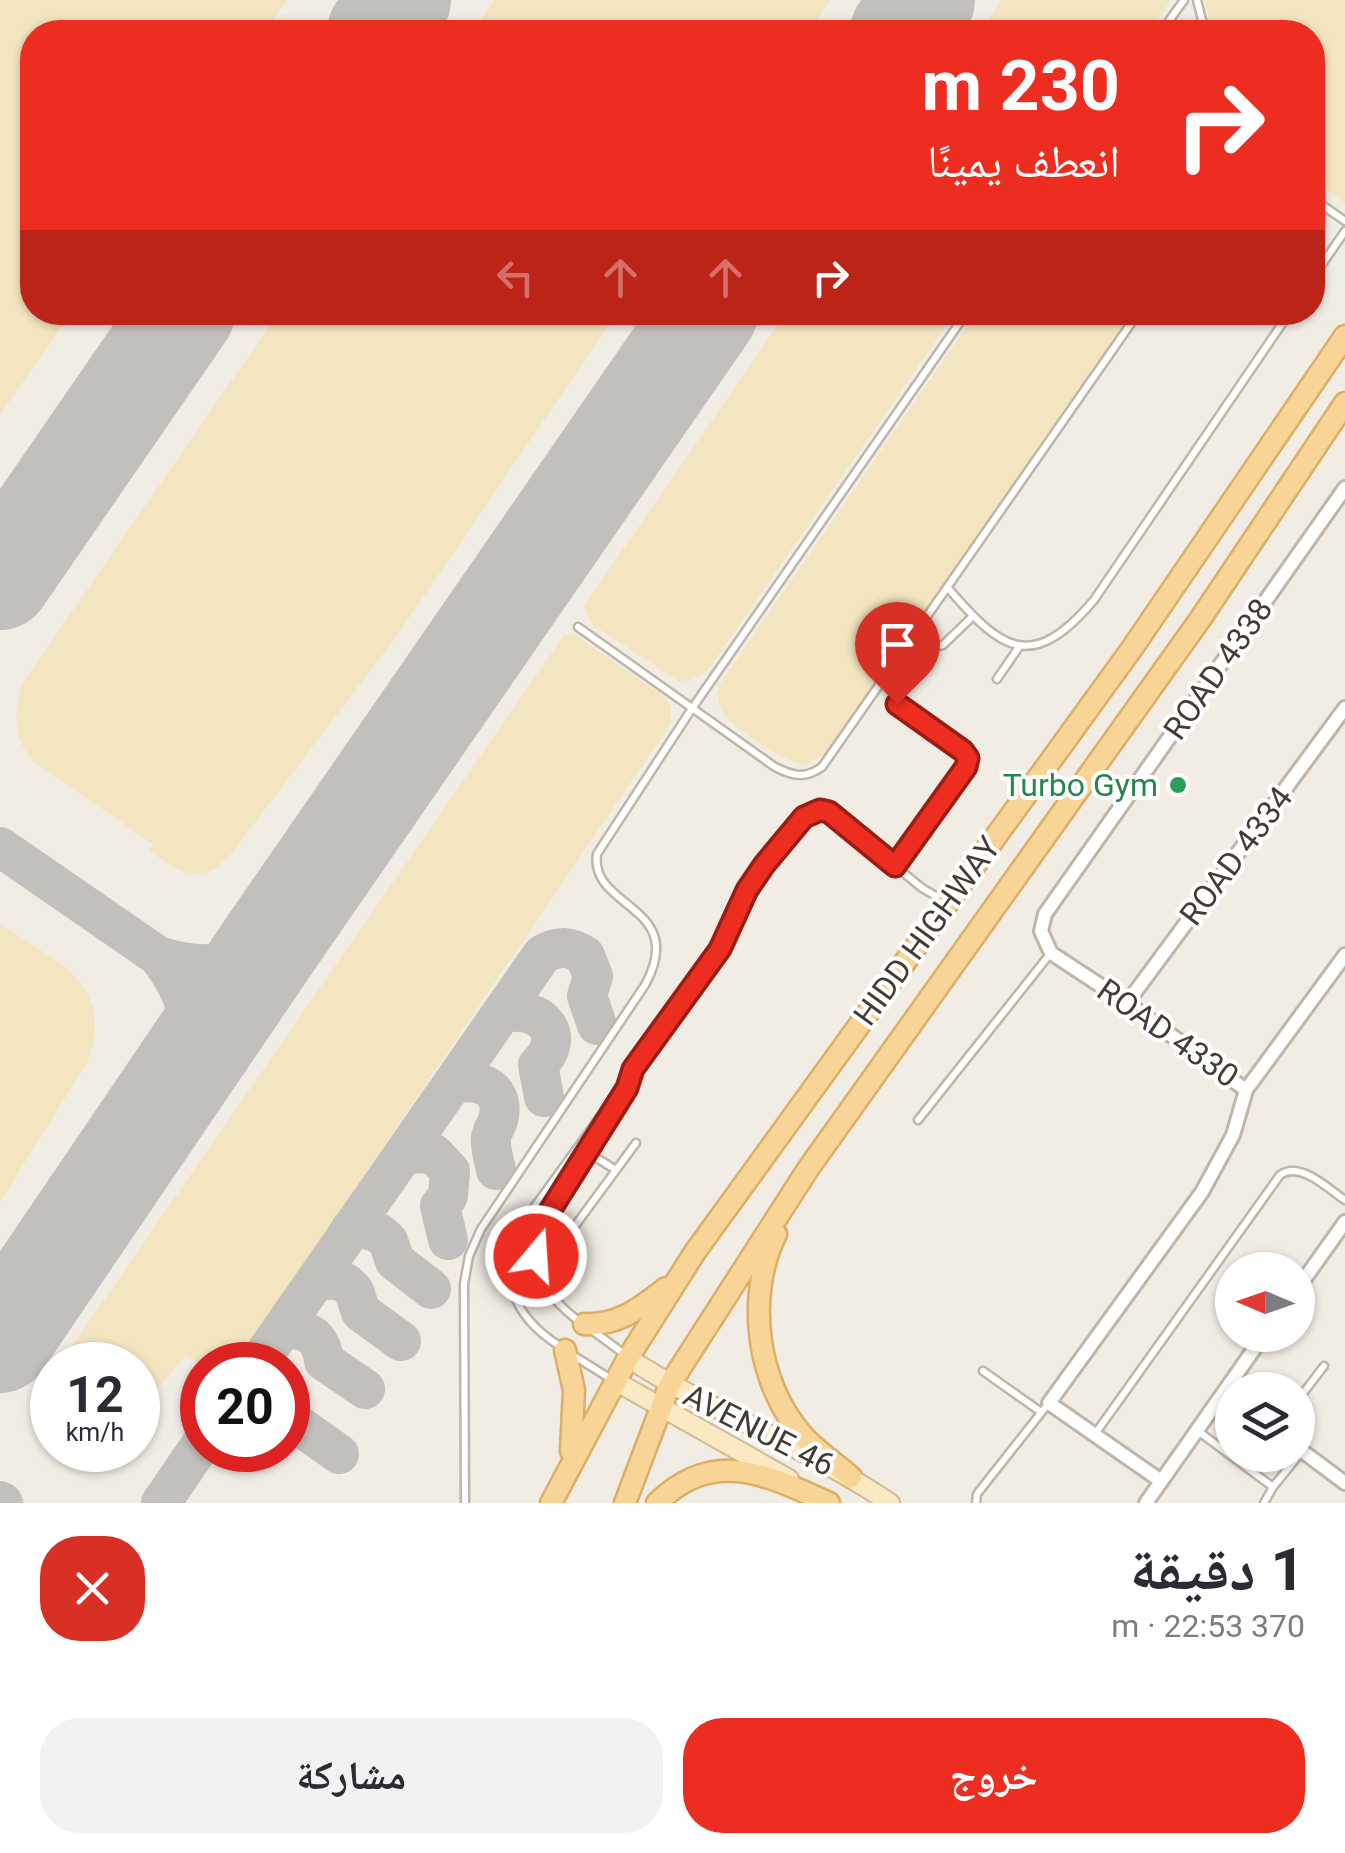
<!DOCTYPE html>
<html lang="ar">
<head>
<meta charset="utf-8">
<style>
	:root { --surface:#fff; --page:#f2f2f3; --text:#2b2b33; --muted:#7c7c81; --accent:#ed2d1f }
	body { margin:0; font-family:Roboto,"Noto Naskh Arabic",sans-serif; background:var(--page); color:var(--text); direction:rtl; height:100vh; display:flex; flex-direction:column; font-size:38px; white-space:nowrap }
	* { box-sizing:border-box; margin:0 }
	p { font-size:32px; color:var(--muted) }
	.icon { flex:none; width:55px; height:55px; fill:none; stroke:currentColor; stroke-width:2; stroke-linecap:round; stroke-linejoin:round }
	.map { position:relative; height:1503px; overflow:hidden; direction:ltr }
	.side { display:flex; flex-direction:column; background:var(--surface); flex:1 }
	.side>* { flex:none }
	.banner { position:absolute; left:20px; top:20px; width:1305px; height:305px; border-radius:40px; box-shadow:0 2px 8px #0004; direction:rtl; background:#ed2d1f; color:#fff; overflow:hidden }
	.needle { width:65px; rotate:272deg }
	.controls { position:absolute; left:1215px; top:1252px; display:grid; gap:20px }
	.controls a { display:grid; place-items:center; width:100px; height:100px; border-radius:50%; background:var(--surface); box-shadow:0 2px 8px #0004; font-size:50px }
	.speed { position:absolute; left:30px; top:1342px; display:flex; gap:20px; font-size:50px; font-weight:700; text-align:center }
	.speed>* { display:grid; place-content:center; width:130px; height:130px; border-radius:50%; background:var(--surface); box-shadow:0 2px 8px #0004; line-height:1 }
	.speed small { font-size:25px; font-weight:400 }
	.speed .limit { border:15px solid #d22; background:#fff; color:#111 }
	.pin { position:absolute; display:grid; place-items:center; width:85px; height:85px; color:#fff; margin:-102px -42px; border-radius:50% 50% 50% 0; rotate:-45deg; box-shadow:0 0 10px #0007 }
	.pin .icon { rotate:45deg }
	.me { position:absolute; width:110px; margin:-55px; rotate:18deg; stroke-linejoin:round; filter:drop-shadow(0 0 8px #0008) }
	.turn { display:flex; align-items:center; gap:35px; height:210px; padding:0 40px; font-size:45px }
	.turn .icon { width:130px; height:130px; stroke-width:2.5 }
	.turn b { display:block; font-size:70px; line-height:85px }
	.lanes { display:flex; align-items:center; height:95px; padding:0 40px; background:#0003; justify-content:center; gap:50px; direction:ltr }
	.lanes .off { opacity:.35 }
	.round { display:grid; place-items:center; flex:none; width:105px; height:105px; border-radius:40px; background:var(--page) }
	.summary { display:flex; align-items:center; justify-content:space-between; height:170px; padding:0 40px }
	h1 { font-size:60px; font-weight:700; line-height:75px }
	.cta { display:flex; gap:20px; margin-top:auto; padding:20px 40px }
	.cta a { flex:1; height:115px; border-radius:40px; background:var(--accent); color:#fff; font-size:40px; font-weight:700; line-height:115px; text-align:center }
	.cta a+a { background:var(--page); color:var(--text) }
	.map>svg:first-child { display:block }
	.sand { fill:#f4e5c1 }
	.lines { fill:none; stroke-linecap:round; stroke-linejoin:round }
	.taxiway { stroke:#c2c0bc; stroke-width:40 }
	.runway { stroke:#c2c0bc; stroke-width:102 }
	.lane-casing { stroke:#bfb6aa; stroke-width:11 }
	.street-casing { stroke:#bfb6aa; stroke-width:18 }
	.secondary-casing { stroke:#cfbb96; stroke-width:22 }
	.primary-casing { stroke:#dcaf67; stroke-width:25 }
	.lane { stroke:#fff; stroke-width:6 }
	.street { stroke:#fff; stroke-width:12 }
	.secondary { stroke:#fbe9c4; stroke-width:18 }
	.primary { stroke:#f8d496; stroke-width:20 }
	.route-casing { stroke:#9a1d14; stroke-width:25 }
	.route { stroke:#ed2d1f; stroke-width:18 }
	.leisure-dot { fill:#2e9e5b; stroke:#fff; stroke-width:4 }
	.labels { text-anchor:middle; stroke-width:8; stroke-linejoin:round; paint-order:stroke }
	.street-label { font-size:32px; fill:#433c34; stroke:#fff }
	.leisure-label { font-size:32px; fill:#27864d; stroke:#fff; text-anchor:end }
</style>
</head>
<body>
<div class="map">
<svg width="1345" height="1503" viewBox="0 0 1345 1503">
	<rect width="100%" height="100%" fill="#f1ece4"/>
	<path class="sand" d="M 0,0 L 287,0 L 264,32 L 32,32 L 32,312 L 71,313 L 0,415 Z
		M 494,0 L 830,0 L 808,32 L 472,32 Z
		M 1002,0 L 1171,0 L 1149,32 L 980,32 Z
		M 1204,0 L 1345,0 L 1345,203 L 1313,180 L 1312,32 L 1213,32 Z
		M 279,312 L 617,313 L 396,637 L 231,854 C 201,887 181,873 149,851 L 153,844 L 34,762 C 13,739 13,711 22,684 Z
		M 786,313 L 955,313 L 708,670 L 692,680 L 678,681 L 593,625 L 584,606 Z
		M 976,313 L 1132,313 L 827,753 L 806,765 C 788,764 736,730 725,716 C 718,707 718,696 719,685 Z
		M 564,635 L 575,635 L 665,697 L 671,707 L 671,723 L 235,1365 L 202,1365 L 186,1355 L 138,1411 L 138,1365 L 59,1365 Z
		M 0,924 C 55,961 118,985 87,1063 L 0,1202 Z"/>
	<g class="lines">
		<path class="taxiway" d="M 0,847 L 158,956 C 192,1000 192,1023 183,1076
			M 158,956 C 204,971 237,966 275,937
			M 501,1014 C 540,1003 569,1035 538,1065 L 544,1097
			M 451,1086 C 475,1077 504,1085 499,1116 C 498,1124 492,1130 491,1138 C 490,1148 494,1160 496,1170
			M 401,1158 L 411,1153 L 434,1154 L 450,1171 L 448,1196 L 440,1206 L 448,1240
			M 350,1230 L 361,1228 L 379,1233 L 388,1241 L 395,1261 L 431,1289
			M 316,1280 L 340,1280 L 347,1284 L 354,1291 L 361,1312 L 401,1341
			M 281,1330 C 306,1327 321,1335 324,1361 L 365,1389
			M 257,1365 L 542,955 C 558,945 570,946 585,956 L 593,976 L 587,996 L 597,1025
			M 288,1405 L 291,1420 L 339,1454
			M 0,1501 L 3,1503
			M 161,1503 L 202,1443"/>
		<path class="runway" d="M 378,32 L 400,0
			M 901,32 L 924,0
			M 0,579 L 184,312
			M 0,1342 L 275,937 L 707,312"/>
		<defs>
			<path id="lane" d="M 1197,0 L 1205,32
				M 1161,32 L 1184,0
				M 1312,198 L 1345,221
				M 1312,230 L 1320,203
				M 1312,279 L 1345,231
				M 1274,312 L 1284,320
				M 948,588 C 1002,651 1032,673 1094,600 L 1290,312
				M 578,627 L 775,767 C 793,776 805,779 822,767 L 1139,312
				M 903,652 L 943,645 L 972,617
				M 997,679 L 1019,647
				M 895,866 L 966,767 L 968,758 L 963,751 L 897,704
				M 918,1120 L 1050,954
				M 587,1152 L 616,1170
				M 569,1234 L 636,1143
				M 583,1324 C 544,1297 525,1263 546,1217 L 632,1075
				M 593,1331 L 627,1356
				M 561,1347 C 509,1314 498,1275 525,1220 L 712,963 L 756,876 L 804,817 L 820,809 L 829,812 L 922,888 L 946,902
				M 571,1354 L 611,1379
				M 983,1371 L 1041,1412
				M 1298,1400 L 1324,1366
				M 1198,1431 L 1273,1487 L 1264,1503
				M 1095,1434 L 1280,1175 C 1301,1161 1327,1188 1345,1200
				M 1273,1487 L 1302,1451
				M 465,1503 L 464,1284 L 469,1256 L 481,1229 L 645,985 C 689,905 589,909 597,854 L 693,707 L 967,312
				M 976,1503 L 977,1494 L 1048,1404"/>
			<path id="street" d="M 1127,1003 L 1345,708
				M 1246,1090 L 1127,1003 L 1051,953 L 1041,931 L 1045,914 L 1345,488
				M 1298,1288 L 1345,1222
				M 1298,1448 L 1345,1483
				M 1161,1481 L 1049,1403 L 1202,1192 L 1233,1135 L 1246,1090 L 1345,955
				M 1146,1503 L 1264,1335"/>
			<path id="secondary" d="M 628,1358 C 712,1412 807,1447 890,1503
				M 615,1381 L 789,1479"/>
			<path id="primary" d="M 776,1234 C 745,1297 757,1385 804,1437 C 818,1452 836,1464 851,1477
				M 584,1324 C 618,1326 640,1308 666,1288
				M 565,1350 L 574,1390 L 571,1451
				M 551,1503 L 628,1358 L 695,1252 L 1133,647 L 1345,336
				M 625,1503 L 670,1384 L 808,1169 L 1201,618 L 1345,403
				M 657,1503 C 714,1447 767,1475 829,1503"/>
		</defs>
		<use href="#lane" class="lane-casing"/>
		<use href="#street" class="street-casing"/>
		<use href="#secondary" class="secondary-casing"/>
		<use href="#primary" class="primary-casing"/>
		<use href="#lane" class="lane"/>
		<use href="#street" class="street"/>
		<use href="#secondary" class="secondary"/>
		<use href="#primary" class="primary"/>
	</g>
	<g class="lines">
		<defs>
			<path id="route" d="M 536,1256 L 540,1229 L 546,1217 L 627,1088 L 633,1069 L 720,949 L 747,890 L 764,865 L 804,817 L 820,810 L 829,812 L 895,866 L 966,767 L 968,758 L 963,751 L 897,704"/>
		</defs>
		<use href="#route" class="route-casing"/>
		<use href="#route" class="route"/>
	</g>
	<circle class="leisure-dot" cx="1178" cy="785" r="10"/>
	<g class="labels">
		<g class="street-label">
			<text transform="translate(1218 669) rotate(-55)" y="11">ROAD 4338</text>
			<text transform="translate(1236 856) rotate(-53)" y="11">ROAD 4334</text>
			<text transform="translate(927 931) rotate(-54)" y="11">HIDD HIGHWAY</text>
			<text transform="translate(1168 1033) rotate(35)" y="11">ROAD 4330</text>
			<text transform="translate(759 1430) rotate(27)" y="11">AVENUE 46</text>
		</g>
		<g class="leisure-label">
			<text x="1158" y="796">Turbo Gym</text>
		</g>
	</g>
</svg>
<div class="controls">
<a><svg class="needle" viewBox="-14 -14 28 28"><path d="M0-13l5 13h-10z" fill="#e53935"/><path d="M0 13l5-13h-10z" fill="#7c7c81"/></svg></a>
<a><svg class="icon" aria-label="layers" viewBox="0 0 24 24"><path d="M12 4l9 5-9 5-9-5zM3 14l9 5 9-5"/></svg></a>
</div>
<div class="speed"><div>12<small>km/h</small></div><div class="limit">20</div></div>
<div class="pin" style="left:897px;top:704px;background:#d93025"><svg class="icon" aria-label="arrive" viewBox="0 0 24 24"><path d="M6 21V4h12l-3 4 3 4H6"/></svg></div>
<svg class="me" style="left:536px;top:1256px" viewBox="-20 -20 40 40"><circle r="17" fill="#ed2d1f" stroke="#fff" stroke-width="3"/><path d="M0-11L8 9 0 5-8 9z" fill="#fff"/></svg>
<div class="banner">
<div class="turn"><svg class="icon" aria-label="right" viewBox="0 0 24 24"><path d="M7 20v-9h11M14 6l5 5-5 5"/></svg><div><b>230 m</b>انعطف يمينًا</div></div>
<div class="lanes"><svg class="icon off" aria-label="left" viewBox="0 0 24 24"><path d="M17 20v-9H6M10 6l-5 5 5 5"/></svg><svg class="icon off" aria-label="ahead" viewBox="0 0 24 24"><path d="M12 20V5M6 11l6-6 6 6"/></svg><svg class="icon off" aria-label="ahead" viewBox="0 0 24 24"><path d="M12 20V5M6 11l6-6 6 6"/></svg><svg class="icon" aria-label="right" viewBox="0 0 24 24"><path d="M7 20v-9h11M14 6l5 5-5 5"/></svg></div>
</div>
</div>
<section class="side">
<div class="summary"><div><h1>1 دقيقة</h1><p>370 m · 22:53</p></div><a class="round" style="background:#d93025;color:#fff"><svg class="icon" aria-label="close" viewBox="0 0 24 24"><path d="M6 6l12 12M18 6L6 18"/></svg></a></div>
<div class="cta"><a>خروج</a><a>مشاركة</a></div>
</section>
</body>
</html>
